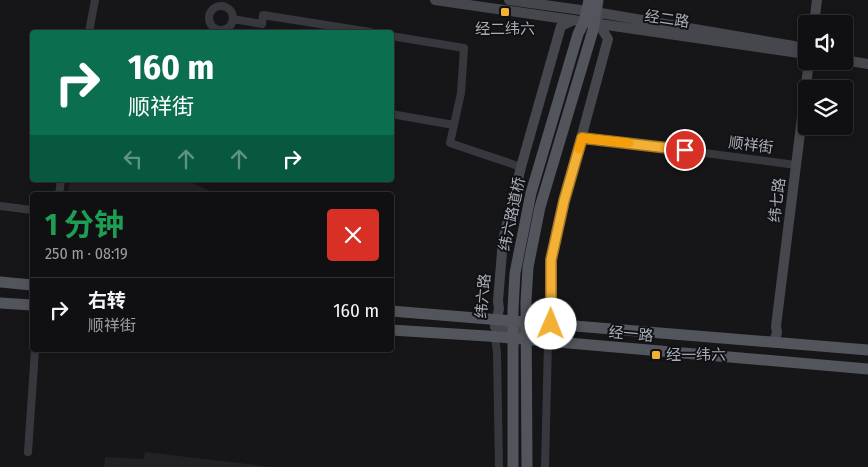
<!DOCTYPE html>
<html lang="zh">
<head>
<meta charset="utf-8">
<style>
	:root { --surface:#101012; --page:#1e1e20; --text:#f1f3f6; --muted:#9c9d9f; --line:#303032 }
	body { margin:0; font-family:"Fira Sans Condensed","Noto Sans SC",sans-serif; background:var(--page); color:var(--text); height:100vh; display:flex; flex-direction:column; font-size:19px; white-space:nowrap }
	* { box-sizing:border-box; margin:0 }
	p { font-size:16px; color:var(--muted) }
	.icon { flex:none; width:28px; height:28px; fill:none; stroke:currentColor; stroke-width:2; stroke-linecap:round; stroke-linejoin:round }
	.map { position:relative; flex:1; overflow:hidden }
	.sheet { position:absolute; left:30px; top:192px; width:364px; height:160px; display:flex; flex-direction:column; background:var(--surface); border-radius:5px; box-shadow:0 2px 8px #0003,0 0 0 1px var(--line) }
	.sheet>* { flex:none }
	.top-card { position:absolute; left:30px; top:30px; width:364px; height:152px; border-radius:5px; box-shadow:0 2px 8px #0003,0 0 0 1px var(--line); background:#0b6e4f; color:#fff; overflow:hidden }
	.buttons { position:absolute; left:798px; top:15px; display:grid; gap:10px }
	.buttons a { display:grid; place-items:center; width:55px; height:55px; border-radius:5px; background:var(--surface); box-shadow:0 2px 8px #0003,0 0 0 1px var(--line); font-size:25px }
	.pin { position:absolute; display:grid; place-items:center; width:42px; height:42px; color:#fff; margin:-21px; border:2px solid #fff; border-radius:50%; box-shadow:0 1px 5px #0007 }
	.me { position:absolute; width:55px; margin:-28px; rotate:1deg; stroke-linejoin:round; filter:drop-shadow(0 0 4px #0008) }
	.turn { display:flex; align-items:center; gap:18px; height:105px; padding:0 15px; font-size:22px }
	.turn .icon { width:65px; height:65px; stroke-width:2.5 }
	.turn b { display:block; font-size:35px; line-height:42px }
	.lanes { display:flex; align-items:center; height:48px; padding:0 15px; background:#0003; justify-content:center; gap:25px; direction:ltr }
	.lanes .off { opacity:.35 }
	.round { display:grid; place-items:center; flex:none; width:52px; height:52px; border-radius:5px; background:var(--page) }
	.head { display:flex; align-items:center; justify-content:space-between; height:85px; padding:0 15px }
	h1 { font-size:30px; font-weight:700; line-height:38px; color:#1e9e55 }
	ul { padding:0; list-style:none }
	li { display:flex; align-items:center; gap:15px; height:65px; padding:0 15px; border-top:1px solid var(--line) }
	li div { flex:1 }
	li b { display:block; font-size:19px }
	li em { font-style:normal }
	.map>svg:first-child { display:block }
	.built { fill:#222225 }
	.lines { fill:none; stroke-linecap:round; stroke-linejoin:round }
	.street { stroke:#37383d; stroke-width:8 }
	.secondary { stroke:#45474d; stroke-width:10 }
	.primary { stroke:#53555c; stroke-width:11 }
	.route-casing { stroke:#9d7322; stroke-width:12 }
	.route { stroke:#f2b134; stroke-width:9 }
	.slow { stroke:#f59e0b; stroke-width:9 }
	.poi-dot { fill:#f2b134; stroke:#111113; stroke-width:2 }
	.labels { text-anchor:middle; stroke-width:4; stroke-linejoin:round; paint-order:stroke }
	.street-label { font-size:15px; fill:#a8adb8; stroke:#111113 }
	.poi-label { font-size:15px; fill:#a8adb8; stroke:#111113 }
</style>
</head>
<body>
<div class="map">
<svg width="868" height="467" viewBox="0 0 868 467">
	<rect width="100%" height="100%" fill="#161618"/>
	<path class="built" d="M 70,180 L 186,180 L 219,195 L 67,195 Z
		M 145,452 L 272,467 L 104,467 L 105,457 L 144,459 Z"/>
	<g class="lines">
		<path class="street" d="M209 18a12 12 0 1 1 24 0a12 12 0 1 1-24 0Z
			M 233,19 L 262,24 L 263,15 L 370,32
			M 89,32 L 95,0
			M 391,36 L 464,48 L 461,93 L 450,143 L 521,167
			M 391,114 L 454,125
			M 582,137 L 796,165
			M 59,195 L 61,180
			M 0,206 L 32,210
			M 495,337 L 497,353 L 499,467
			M 28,452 L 35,350
			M 545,467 L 548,342"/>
		<path class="secondary" d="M 435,0 L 806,54
			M 509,0 L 595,12 L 794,46
			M 814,24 L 817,0
			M 844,60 L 868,64
			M 495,327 L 499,309 L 498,301 L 503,240 L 521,167 L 561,26 L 574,20
			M 495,337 L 501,328 L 547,332 L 553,314 L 551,307 L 551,261 L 564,201 L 608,39 L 599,24 L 596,12
			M 774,341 L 777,333 L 776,326 L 809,61"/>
		<path class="primary" d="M 0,282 L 32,285
			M 0,303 L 32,305
			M 391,311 L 868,350
			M 391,330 L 487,336 L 868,369
			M 513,467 L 513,309 L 515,273 L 531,193 L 578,34 L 584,22 L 589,0
			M 527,467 L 526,301 L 528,267 L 540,207 L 593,30 L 598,0"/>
	</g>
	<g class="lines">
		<defs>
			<path id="route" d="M 551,324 L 553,314 L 551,307 L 551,260 L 564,201 L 582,138 L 685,150"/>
		</defs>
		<use href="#route" class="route-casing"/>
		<use href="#route" class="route"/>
		<path class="slow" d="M 579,149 L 582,138 L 629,143"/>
	</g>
	<g class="poi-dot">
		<rect x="500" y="7" width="10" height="10" rx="2.5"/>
		<rect x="651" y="350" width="10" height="10" rx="2.5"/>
	</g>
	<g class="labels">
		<g class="street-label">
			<text transform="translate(667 19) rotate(8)" y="5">经二路</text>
			<text transform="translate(751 145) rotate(7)" y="5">顺祥街</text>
			<text transform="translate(777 200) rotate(-83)" y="5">纬七路</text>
			<text transform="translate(512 214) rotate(-78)" y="5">纬六路道桥</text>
			<text transform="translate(483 296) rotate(-85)" y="5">纬六路</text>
			<text transform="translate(631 334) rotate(5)" y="5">经一路</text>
		</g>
		<g class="poi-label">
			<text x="505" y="34">经二纬六</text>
			<text x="666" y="360" text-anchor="start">经一纬六</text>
		</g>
	</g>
</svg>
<div class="buttons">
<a><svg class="icon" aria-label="sound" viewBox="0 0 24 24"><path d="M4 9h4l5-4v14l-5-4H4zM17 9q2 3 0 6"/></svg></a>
<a><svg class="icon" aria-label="layers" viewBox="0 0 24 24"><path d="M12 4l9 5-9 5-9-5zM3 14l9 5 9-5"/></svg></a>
</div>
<div class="pin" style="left:685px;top:150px;background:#d93025"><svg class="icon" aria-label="arrive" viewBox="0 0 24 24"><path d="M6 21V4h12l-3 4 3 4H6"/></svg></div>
<svg class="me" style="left:551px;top:324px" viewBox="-20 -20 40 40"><circle r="19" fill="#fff"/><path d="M0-13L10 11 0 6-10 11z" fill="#f2b134"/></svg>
<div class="top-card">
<div class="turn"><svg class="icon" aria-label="right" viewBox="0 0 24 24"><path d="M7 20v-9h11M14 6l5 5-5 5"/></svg><div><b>160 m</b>顺祥街</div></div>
<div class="lanes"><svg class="icon off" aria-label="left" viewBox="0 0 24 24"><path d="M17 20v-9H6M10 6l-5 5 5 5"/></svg><svg class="icon off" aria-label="ahead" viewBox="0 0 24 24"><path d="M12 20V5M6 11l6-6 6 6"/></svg><svg class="icon off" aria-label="ahead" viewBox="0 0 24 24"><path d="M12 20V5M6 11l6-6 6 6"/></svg><svg class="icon" aria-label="right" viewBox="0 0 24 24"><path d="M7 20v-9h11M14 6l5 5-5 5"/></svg></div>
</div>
<section class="sheet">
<div class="head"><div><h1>1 分钟</h1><p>250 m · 08:19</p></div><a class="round" style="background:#d93025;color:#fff"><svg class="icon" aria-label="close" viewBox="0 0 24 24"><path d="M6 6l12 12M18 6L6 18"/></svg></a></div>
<ul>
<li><svg class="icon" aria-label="right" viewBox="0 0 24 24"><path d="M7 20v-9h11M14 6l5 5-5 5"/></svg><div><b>右转</b><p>顺祥街</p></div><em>160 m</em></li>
</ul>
</section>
</div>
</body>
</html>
